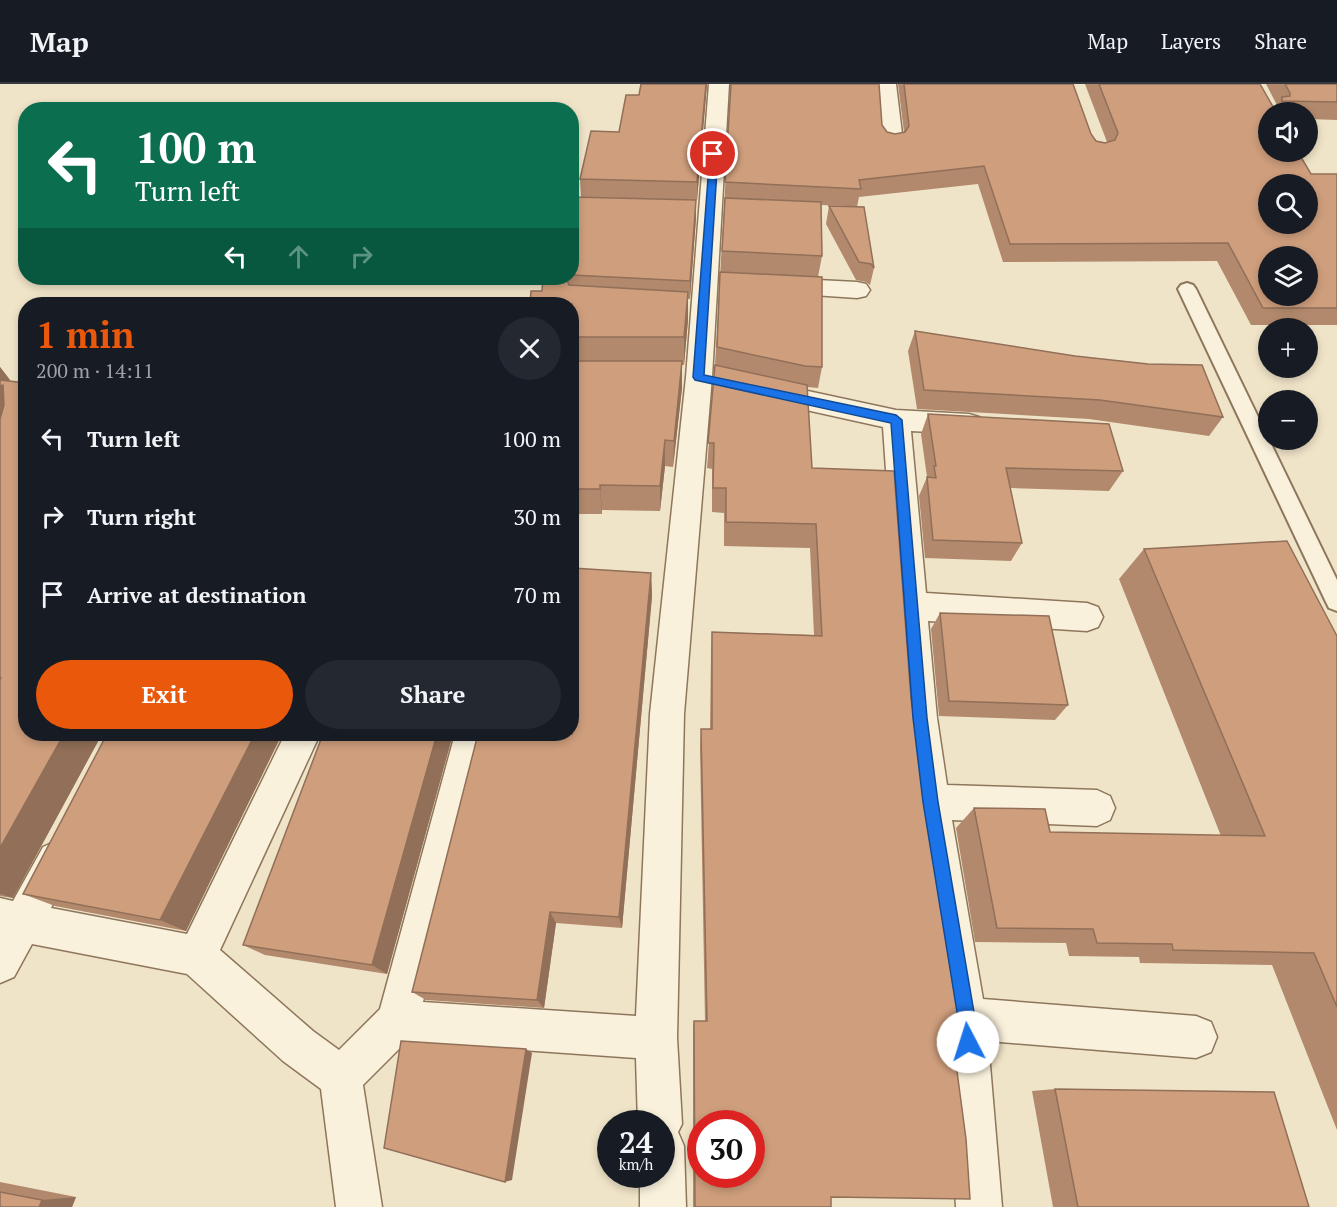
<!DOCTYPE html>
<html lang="en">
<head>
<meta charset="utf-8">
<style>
	:root { --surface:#171b24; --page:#242831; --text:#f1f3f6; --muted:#9ea1a6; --line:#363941; --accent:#ea580c }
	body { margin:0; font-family:"PT Serif",serif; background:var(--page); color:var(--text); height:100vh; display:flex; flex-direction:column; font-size:22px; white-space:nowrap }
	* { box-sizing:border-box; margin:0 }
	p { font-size:20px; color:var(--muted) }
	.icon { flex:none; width:33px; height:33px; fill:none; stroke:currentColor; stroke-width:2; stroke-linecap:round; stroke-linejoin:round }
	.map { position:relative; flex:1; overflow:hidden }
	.panel { position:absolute; left:18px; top:213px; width:561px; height:444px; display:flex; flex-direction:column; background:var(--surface); border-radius:24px; box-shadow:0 3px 9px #0003 }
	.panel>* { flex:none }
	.hud { position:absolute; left:18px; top:18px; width:561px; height:183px; border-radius:24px; box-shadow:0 3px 9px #0003; background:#0b6e4f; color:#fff; overflow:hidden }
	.fabs { position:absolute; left:1258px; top:18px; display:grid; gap:12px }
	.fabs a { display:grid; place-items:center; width:60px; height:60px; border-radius:50%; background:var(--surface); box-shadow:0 3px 9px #0003; font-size:30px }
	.speed { position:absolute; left:597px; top:1026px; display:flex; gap:12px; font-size:30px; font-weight:700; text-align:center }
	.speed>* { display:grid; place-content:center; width:78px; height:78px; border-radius:50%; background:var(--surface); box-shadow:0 3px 9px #0003; line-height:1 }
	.speed small { font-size:15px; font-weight:400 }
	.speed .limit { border:9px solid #d22; background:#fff; color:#111 }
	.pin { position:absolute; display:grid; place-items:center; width:51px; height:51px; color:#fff; margin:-26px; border:3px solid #fff; border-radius:50%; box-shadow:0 2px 6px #0007 }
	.me { position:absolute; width:66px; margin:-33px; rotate:355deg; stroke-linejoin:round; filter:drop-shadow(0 0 4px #0008) }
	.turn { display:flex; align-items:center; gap:21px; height:126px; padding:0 18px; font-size:27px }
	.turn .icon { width:78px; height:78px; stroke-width:2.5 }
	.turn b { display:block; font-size:42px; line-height:51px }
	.lanes { display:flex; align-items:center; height:57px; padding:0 18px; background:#0003; justify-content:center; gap:30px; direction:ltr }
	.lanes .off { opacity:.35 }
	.round { display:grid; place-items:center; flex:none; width:63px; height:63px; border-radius:32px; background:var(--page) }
	.summary { display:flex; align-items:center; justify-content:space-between; height:102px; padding:0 18px }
	h1 { font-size:36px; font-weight:700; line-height:45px; color:var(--accent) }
	.cta { display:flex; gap:12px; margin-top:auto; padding:12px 18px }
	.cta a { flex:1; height:69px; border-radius:36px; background:var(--accent); color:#fff; font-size:24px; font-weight:700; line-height:69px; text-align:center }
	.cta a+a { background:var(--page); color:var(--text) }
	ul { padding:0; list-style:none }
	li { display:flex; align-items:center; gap:18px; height:78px; padding:0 18px }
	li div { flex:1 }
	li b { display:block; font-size:22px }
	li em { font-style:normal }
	header { display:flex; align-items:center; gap:36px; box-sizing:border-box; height:84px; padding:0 30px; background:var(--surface); border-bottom:2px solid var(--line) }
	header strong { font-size:28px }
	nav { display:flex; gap:33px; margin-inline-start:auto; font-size:21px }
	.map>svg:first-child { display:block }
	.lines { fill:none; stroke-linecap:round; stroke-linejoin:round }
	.service-casing { stroke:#8d765c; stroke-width:4 }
	.minor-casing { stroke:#8d765c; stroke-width:3 }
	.service { fill:#faf1dc; fill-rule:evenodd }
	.minor { fill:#faf1dc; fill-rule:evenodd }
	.wall { fill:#b2896c }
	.shaded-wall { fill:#916f58 }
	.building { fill:#cf9f7d; stroke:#916f58; stroke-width:1.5; fill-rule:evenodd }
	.route { fill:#1a73e8; stroke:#114b97; stroke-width:1.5 }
</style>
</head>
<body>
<header>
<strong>Map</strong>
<nav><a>Map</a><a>Layers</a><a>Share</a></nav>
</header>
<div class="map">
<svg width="1337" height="1123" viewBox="0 0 1337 1123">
	<rect width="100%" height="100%" fill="#f0e4c8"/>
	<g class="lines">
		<defs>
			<path id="service" d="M 1187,199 L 1193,201 L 1196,205 L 1337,496 L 1337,527 L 1329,524 L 1326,518 L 1178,205 L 1181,201 Z"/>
			<path id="minor" d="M 709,0 L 729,0 L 712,293 L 684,630 L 677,954 L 682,1040 L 678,1048 L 684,1062 L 686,1123 L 640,1123 L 640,1090 L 662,1090 L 662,1040 L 638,1040 L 636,974 L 406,958 L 363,1001 L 382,1123 L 336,1123 L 321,1005 L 283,977 L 187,890 L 32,860 L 14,893 L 0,899 L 0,814 L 13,817 L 43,763 L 56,757 L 69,763 L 75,776 L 51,824 L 187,850 L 285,650 L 320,650 L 220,866 L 313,947 L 339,966 L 380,925 L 455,650 L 489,650 L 423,918 L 636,932 L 650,630 L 686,293 Z
				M 876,0 L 896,0 L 903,58 L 900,63 L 892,65 L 884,63 L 881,58 Z
				M 778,194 L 857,198 L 866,200 L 870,206 L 866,212 L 857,214 L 769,208 L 766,202 L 769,196 Z
				M 766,298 L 896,326 L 969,330 L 979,333 L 983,340 L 979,347 L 969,350 L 911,347 L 926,509 L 1087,519 L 1098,523 L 1103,533 L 1098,543 L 1087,547 L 928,537 L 937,634 L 947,701 L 1097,706 L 1110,712 L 1115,724 L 1110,736 L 1097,742 L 952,736 L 983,915 L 1196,932 L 1211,938 L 1217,953 L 1211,968 L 1196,974 L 988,957 L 1002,1123 L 956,1123 L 945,934 L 913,718 L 903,634 L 883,343 L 756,315 L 752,308 L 756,301 Z"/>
		</defs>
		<use href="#service" class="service-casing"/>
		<use href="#minor" class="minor-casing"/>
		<use href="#service" class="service"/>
		<use href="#minor" class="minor"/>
	</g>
	<path class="wall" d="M 641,0 L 707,0 L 697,116 L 581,113 L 580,95 L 619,48 L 639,11 Z
		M 731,0 L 882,41 L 887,48 L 895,50 L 904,48 L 898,0 L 1073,0 L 1091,50 L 1096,57 L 1105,59 L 1107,58 L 1085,0 L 1260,0 L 1274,25 L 1277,21 L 1266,0 L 1337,0 L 1337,36 L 1308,35 L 1308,28 L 1269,28 L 1311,90 L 1337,90 L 1337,241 L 1251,241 L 1217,177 L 1003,178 L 978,100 L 859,113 L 857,123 L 874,184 L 870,201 L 866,198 L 856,196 L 826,140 L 829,122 L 847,122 L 821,121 L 822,172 L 818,193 L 822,283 L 818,304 L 807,303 L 812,384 L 911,615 L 959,943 L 951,946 L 831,1113 L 831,1123 L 693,1123 L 693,943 L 694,937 L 705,937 L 700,663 L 701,645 L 710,645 L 711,569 L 712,548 L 814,551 L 810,464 L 724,462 L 724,429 L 712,428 L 712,385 L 707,384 L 715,281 Z
		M 572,113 L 696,134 L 690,215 L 688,215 L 688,236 L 684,281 L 682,281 L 682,304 L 673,383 L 665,382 L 660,427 L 602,426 L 602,430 L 572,430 L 572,220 L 542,207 L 547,194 L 572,194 Z
		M 915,247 L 1223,333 L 1209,352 L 1089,335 L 917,325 L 908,267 Z
		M 0,283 L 10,296 L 9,297 L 26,650 L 102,650 L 13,814 L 0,812 L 0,596 L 1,595 L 0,594 Z
		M 928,330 L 1123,387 L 1109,407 L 1010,404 L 1022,459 L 1011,477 L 925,474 L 919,412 L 927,393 L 921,350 Z
		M 1144,465 L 1337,552 L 1337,1046 L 1272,881 L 1140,879 L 1139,873 L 1069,872 L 1066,859 L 975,858 L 956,744 L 974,724 L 1050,748 L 1221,752 L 1119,495 Z
		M 651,489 L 652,512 L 622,844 L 556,839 L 544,924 L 426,916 L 412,908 Z
		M 940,529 L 1068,621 L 1055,636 L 939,632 L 931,545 Z
		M 107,650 L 282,650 L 186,847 L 55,822 L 23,810 Z
		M 312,650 L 453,650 L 387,890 L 265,871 L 243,861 L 320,658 Z
		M 1055,1005 L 1309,1123 L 1053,1123 L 1032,1007 Z
		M 0,1098 L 76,1113 L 72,1123 L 0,1123 Z"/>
	<path class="shaded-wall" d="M 706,0 L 707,0 L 697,116 L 697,98 Z
		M 696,116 L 696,134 L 690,215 L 690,197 Z
		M 688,208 L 688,236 L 684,281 L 684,253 Z
		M 682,277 L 682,304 L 673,383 L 674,357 Z
		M 0,283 L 10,296 L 5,303 L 26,327 L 0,360 Z
		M 665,356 L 665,382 L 660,427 L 660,402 Z
		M 600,401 L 602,426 L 602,430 L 600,405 Z
		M 651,489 L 652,512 L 622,844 L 619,833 Z
		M 64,650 L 102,650 L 13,814 L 0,810 L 0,764 Z
		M 255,650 L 282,650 L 186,847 L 160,836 Z
		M 437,650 L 453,650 L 387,890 L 372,881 Z
		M 550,828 L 556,839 L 544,924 L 537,916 Z
		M 526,965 L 532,969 L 512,1096 L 505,1098 Z
		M 76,1113 L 72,1123 L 39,1123 L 42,1116 Z"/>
	<path class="building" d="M 641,0 L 706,0 L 697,98 L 580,95 L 591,47 L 619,48 L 626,11 L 639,11 Z
		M 731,0 L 879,0 L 882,41 L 887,48 L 895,50 L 905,48 L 909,42 L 904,0 L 1073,0 L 1091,50 L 1096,57 L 1105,59 L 1115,56 L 1118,49 L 1099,0 L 1260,0 L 1276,28 L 1269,28 L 1269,68 L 1298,68 L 1311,90 L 1337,90 L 1337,224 L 1263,224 L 1228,159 L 1010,160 L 984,82 L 859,96 L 861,105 L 725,98 ZM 1269,100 L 1308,100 L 1308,140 L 1269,140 ZM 1269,172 L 1308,172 L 1308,212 L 1269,212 Z
		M 1285,0 L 1337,0 L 1337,18 L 1282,17 L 1282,13 L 1290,12 L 1290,9 Z
		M 572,113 L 696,116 L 690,197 L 572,191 Z
		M 725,114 L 821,118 L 822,172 L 722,167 Z
		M 829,122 L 864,123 L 874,184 L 871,180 L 859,178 Z
		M 720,188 L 822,193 L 822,283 L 805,282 L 717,263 Z
		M 543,194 L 566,194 L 569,201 L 688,208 L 684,253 L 572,253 L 572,220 L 530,220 L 531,207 L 542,207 Z
		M 915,247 L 1075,272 L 1148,280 L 1202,281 L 1223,333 L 1100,316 L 924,306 Z
		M 572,277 L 682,277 L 674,357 L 665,356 L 660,402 L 600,401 L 600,405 L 572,405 Z
		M 715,281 L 807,301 L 812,384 L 894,387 L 911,615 L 958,928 L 959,943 L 951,942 L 966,1055 L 970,1115 L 831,1113 L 831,1123 L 695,1123 L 694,937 L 707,937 L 701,645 L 712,645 L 712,548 L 822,552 L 816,440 L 726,438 L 726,404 L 713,404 L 714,359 L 708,359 ZM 700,1040 L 752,1040 L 752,1090 L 700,1090 Z
		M 0,296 L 26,299 L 26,650 L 64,650 L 0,764 L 0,596 L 1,594 L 0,593 L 0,335 L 4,321 L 3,301 L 0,302 Z
		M 928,330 L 1109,340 L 1123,387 L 1006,384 L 1022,459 L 933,456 L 927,393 L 936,394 L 934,382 L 936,382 Z
		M 1287,457 L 1337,552 L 1337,923 L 1314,869 L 1173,866 L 1172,860 L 1097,859 L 1093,845 L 997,844 L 974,724 L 1045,725 L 1050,748 L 1265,752 L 1144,465 Z
		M 572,484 L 651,489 L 619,833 L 550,828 L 537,916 L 412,908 L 478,650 L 572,650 Z
		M 940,529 L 1049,532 L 1068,621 L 949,617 Z
		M 107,650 L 255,650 L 160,836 L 23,810 Z
		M 323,650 L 437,650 L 372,881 L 243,861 Z
		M 401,957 L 526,965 L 505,1098 L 384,1064 Z
		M 1055,1005 L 1274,1008 L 1309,1123 L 1078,1123 Z
		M 0,1108 L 42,1116 L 39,1123 L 0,1123 Z"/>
	<path class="route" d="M 710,68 L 718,70 L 704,291 L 896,331 L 902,336 L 927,634 L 938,718 L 975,934 L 976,958 L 974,964 L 968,967 L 962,964 L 958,934 L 923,718 L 913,634 L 891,339 L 695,296 L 693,293 Z"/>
</svg>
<div class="fabs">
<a><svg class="icon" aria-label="sound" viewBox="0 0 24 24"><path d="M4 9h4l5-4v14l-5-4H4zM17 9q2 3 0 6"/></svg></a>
<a><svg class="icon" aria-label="search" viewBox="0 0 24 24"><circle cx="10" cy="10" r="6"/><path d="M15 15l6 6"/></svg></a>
<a><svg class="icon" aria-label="layers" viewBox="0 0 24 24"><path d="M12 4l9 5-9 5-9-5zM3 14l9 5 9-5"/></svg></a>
<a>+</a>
<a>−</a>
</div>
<div class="speed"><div>24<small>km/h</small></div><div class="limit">30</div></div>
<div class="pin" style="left:713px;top:70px;background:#d93025"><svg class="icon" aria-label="arrive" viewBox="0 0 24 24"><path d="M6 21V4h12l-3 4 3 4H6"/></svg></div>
<svg class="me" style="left:968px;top:958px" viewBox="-20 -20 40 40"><circle r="19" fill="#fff"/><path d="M0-13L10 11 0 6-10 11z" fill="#1a73e8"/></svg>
<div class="hud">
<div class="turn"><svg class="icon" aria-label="left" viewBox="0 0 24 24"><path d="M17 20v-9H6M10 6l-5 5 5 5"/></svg><div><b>100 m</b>Turn left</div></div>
<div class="lanes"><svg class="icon" aria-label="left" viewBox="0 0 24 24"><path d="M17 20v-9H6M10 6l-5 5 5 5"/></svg><svg class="icon off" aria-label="ahead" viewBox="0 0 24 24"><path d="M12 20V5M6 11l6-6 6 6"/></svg><svg class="icon off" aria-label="right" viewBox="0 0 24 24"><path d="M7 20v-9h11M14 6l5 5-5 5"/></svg></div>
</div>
<section class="panel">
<div class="summary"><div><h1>1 min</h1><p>200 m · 14:11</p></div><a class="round"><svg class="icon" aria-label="close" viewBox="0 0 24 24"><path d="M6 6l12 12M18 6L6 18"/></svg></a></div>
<ul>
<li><svg class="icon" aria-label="left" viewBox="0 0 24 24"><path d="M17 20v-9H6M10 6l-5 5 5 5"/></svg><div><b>Turn left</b></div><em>100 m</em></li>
<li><svg class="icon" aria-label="right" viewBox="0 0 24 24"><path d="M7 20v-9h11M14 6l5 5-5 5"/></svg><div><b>Turn right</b></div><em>30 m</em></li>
<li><svg class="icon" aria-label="arrive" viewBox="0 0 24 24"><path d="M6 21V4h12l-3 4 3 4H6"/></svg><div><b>Arrive at destination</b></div><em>70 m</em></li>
</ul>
<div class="cta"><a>Exit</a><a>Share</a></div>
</section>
</div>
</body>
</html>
